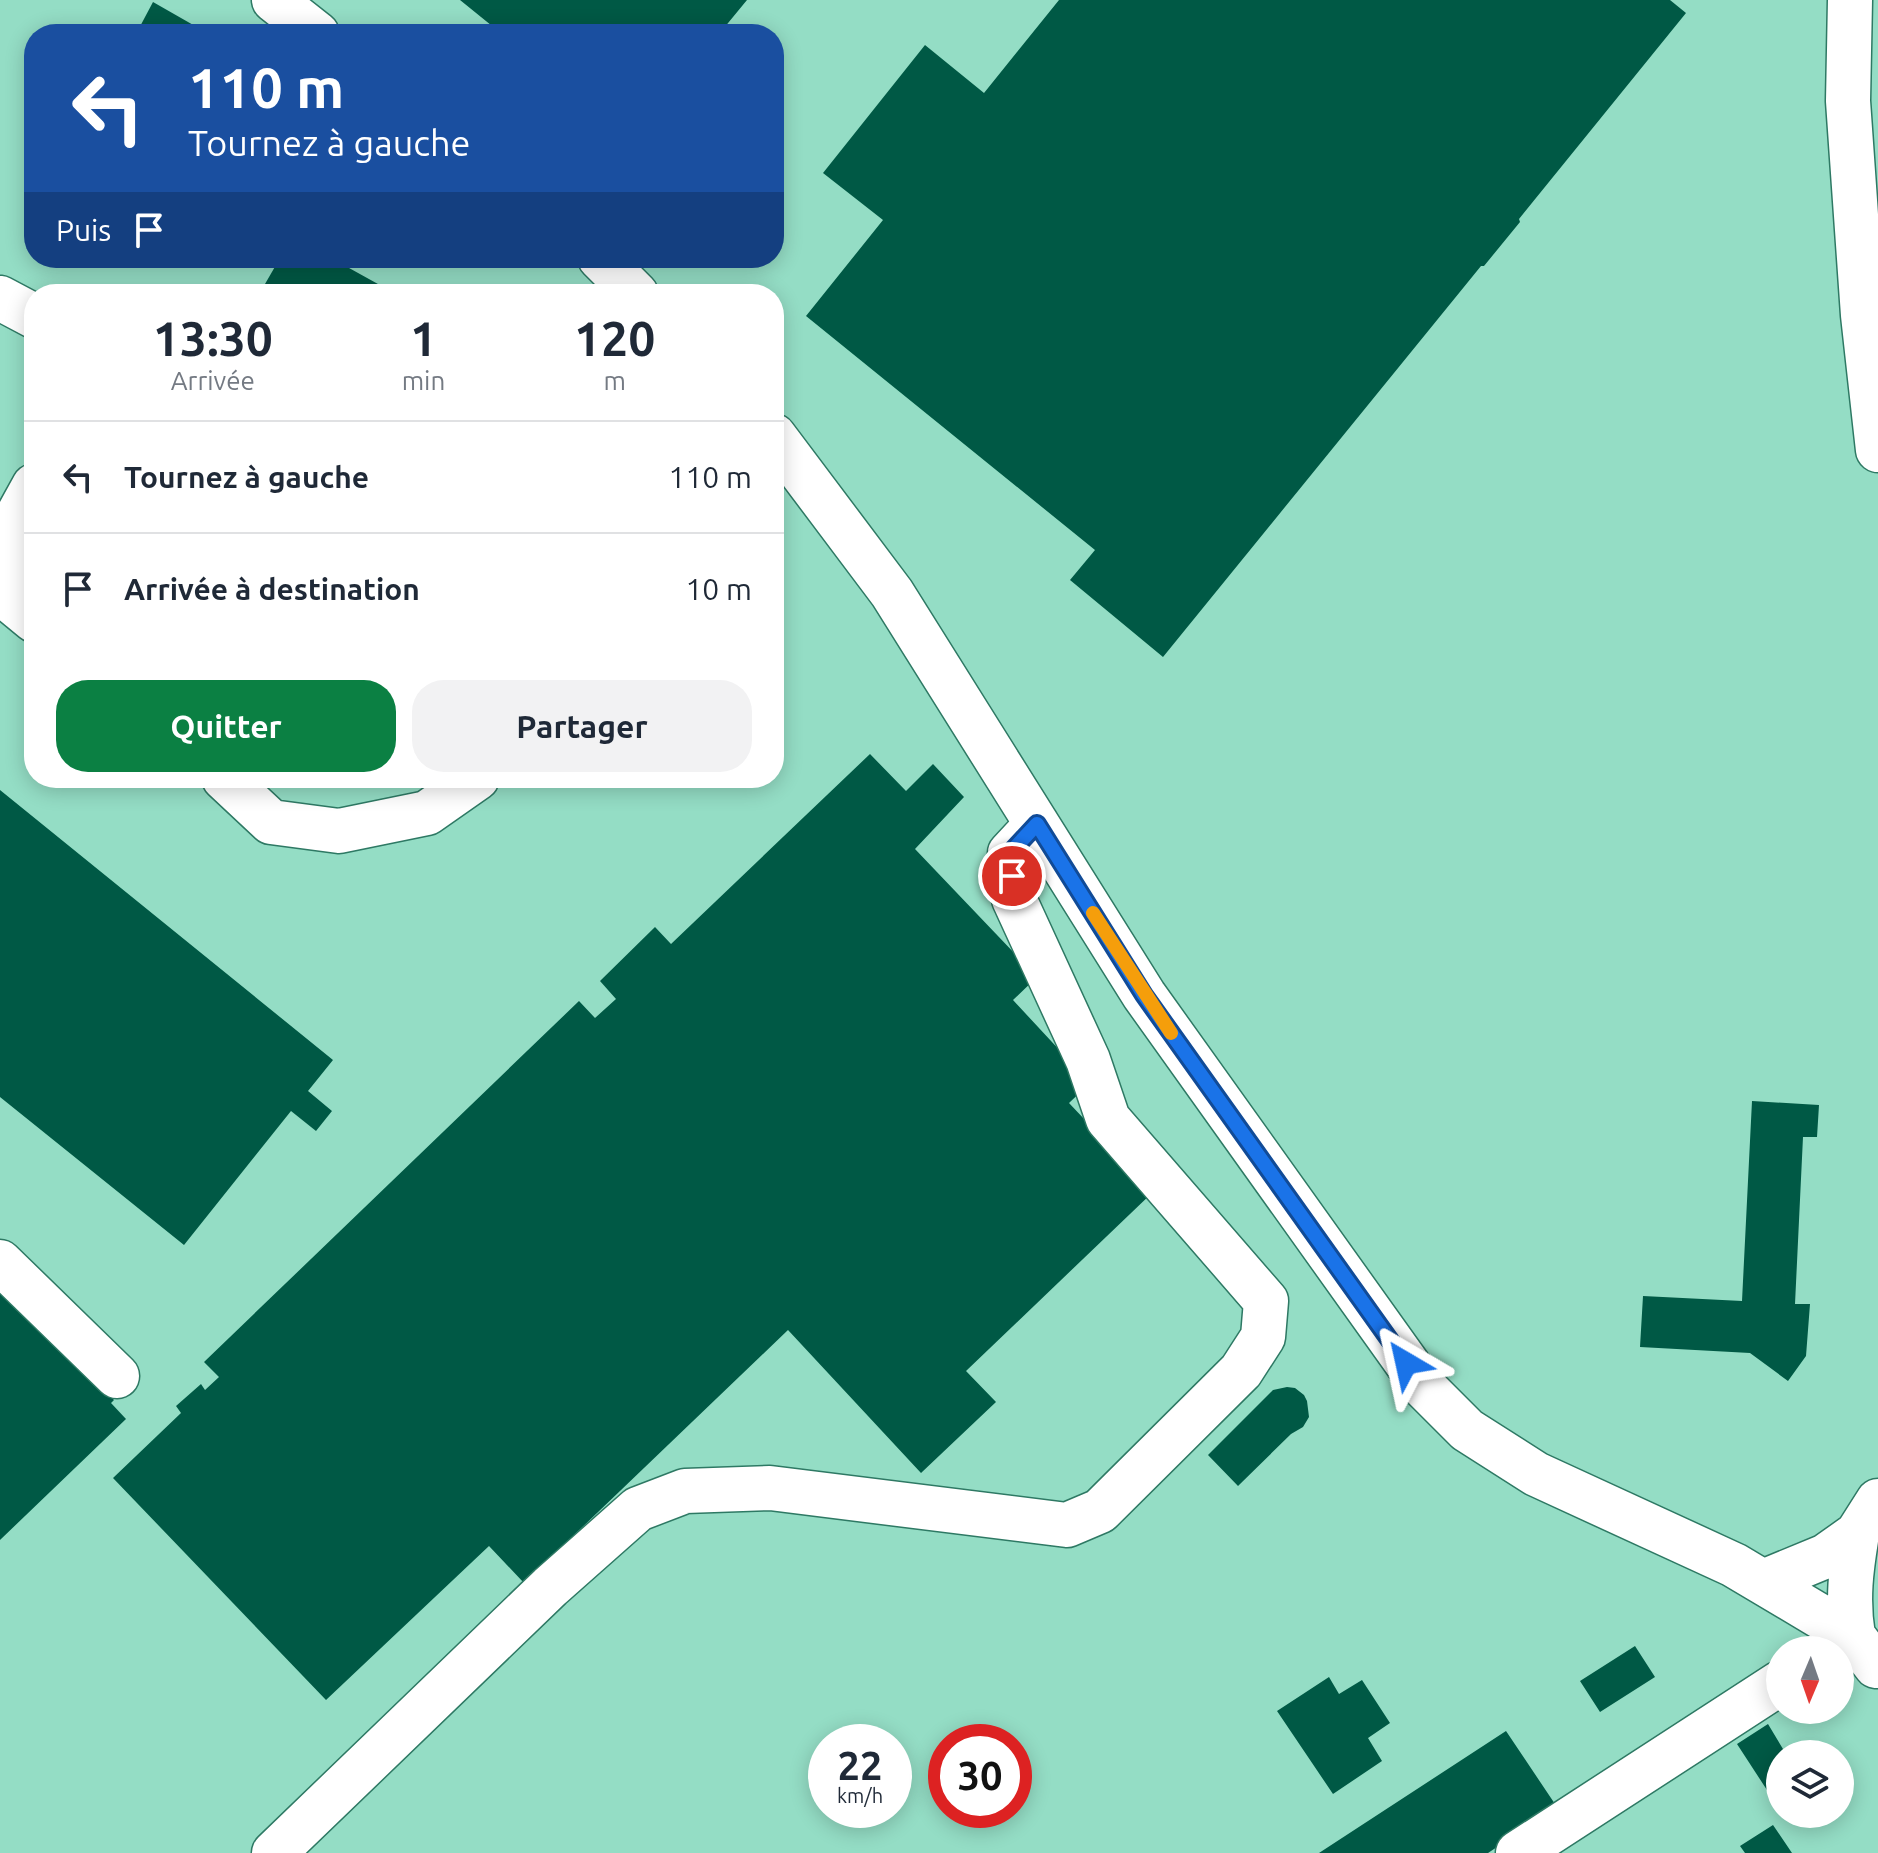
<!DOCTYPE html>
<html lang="fr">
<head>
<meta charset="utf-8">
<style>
	:root { --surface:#fff; --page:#f2f2f3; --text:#1f2937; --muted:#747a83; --line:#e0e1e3; --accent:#0b8043 }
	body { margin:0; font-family:Ubuntu,sans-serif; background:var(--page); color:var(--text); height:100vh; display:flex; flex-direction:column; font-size:30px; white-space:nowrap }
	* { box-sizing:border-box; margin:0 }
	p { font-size:26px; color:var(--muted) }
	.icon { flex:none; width:44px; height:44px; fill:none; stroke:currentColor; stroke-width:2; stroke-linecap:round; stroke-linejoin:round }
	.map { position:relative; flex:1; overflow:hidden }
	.drawer { position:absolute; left:24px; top:284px; width:760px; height:504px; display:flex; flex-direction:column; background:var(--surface); border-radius:32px; box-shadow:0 4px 20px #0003 }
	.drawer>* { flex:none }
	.top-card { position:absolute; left:24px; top:24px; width:760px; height:244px; border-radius:32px; box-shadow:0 4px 20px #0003; background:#1a4fa0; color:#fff; overflow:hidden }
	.needle { width:52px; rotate:182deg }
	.controls { position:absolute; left:1766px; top:1636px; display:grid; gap:16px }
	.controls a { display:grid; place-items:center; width:88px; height:88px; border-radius:50%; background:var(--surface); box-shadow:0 4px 20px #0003; font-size:40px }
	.speed { position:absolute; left:808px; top:1724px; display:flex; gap:16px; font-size:40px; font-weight:700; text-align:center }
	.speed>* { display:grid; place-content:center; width:104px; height:104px; border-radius:50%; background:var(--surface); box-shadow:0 4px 20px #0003; line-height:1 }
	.speed small { font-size:20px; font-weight:400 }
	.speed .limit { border:12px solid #d22; background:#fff; color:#111 }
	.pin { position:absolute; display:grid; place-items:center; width:68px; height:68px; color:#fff; margin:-34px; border:4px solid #fff; border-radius:50%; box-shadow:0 2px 8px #0007 }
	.me { position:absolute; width:88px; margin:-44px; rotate:324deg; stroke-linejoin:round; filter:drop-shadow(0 0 6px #0008) }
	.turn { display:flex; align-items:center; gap:28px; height:168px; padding:0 32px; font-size:36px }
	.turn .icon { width:104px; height:104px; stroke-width:2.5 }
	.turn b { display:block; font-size:56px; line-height:68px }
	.then { display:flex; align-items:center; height:76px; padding:0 32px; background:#0003; gap:16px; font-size:30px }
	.eta { display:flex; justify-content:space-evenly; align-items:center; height:136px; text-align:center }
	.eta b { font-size:48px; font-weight:700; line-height:56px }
	.button { display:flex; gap:16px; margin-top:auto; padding:16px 32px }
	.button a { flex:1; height:92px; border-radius:32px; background:var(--accent); color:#fff; font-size:32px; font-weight:700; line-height:92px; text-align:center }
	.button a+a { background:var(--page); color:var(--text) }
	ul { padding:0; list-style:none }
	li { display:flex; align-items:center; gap:24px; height:112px; padding:0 32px; border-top:2px solid var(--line) }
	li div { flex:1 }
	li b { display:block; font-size:30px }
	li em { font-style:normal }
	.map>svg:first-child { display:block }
	.building { fill:#005945 }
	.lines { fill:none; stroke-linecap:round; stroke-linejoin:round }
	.minor-casing { stroke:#2e7964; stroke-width:47 }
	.minor { stroke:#fff; stroke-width:44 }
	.route-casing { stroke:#114b97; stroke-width:20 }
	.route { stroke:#1a73e8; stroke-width:14 }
	.slow { stroke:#f59e0b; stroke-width:14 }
</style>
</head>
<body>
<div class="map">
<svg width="1878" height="1853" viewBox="0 0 1878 1853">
	<rect width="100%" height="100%" fill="#94ddc5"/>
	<path class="building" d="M 460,0 L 747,0 L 719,34 L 502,34 Z
		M 1059,0 L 1670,0 L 1686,13 L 1519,219 L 1520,222 L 1484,266 L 1481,266 L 1163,657 L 1070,580 L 1095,550 L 806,316 L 883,220 L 823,173 L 925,45 L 984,93 Z
		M 153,2 L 209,34 L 136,34 Z
		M 34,218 L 34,240 L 25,235 Z
		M 280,258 L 331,258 L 396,294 L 283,294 L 265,284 Z
		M 870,754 L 906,791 L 933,764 L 964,797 L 915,849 L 1037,977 L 1013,1000 L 1090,1083 L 1069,1103 L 1153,1192 L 966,1371 L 996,1402 L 921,1473 L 788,1330 L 524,1583 L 489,1546 L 326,1700 L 113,1478 L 181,1413 L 176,1406 L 201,1384 L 205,1390 L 219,1377 L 204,1362 L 579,1001 L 595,1018 L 616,999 L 600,981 L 655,927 L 671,944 Z
		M 0,790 L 333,1060 L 308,1091 L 332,1111 L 316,1131 L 291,1111 L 184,1245 L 0,1097 Z
		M 1752,1101 L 1819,1105 L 1817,1137 L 1803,1137 L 1795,1304 L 1810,1304 L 1806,1356 L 1788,1381 L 1750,1353 L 1640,1347 L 1643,1296 L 1742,1301 Z
		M 0,1284 L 114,1400 L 111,1403 L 126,1419 L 0,1540 Z
		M 1287,1387 L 1295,1388 L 1304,1395 L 1307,1401 L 1309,1417 L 1303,1427 L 1291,1434 L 1238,1486 L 1208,1455 L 1273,1390 Z
		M 1635,1646 L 1655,1677 L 1600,1712 L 1580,1681 Z
		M 1329,1677 L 1339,1694 L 1362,1680 L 1390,1723 L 1368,1738 L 1382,1761 L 1333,1794 L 1277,1711 Z
		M 1768,1724 L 1786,1754 L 1780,1754 L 1780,1810 L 1737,1744 Z
		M 1506,1731 L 1557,1807 L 1488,1853 L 1319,1853 Z
		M 1773,1825 L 1792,1853 L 1745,1853 L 1740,1846 Z"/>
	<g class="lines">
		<defs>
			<path id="minor" d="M 274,0 L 317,34
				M 1850,0 L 1848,101 L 1863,315 L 1878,450
				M 600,258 L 636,294
				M 0,298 L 34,316
				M 774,436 L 892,593 L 1144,995 L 1424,1387 L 1467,1430 L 1536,1474 L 1734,1565 L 1853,1636 L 1876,1666
				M 34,486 L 4,540 L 6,597 L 34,620
				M 224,778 L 271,822 L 339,831 L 427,813 L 477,778
				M 0,1262 L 117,1376
				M 1763,1582 L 1826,1556 L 1857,1534 L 1878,1501
				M 1853,1636 C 1847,1600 1851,1569 1857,1534
				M 274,1853 L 550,1587 L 638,1509 L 685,1491 L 770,1488 L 1067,1525 L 1100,1511 L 1241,1371 L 1263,1337 L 1266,1301 L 1108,1119 L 1088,1060 L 1014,899 L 1010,853 L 1037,824
				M 1518,1853 L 1780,1683"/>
		</defs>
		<use href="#minor" class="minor-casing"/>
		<use href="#minor" class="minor"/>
	</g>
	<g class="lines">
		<defs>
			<path id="route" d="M 1012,876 L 1010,853 L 1037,824 L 1144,995 L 1406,1363"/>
		</defs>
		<use href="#route" class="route-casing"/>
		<use href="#route" class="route"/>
		<path class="slow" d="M 1093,913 L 1171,1033"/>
	</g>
</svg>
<div class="controls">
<a><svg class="needle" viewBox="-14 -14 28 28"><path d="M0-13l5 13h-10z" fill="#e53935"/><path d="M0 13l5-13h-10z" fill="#747a83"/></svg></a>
<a><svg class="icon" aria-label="layers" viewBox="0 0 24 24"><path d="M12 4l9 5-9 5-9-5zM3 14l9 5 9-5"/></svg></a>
</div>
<div class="speed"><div>22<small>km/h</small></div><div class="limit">30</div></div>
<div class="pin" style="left:1012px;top:876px;background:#d93025"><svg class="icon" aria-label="arrive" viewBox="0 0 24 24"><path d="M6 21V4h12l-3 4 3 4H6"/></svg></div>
<svg class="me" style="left:1406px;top:1363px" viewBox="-20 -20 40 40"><path d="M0-17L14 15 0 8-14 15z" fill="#1a73e8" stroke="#fff" stroke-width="4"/></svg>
<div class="top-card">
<div class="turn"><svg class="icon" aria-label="left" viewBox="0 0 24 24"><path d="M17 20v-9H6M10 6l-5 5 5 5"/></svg><div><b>110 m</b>Tournez à gauche</div></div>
<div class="then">Puis<svg class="icon" aria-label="arrive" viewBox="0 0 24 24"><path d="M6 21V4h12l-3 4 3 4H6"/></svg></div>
</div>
<section class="drawer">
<div class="eta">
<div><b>13:30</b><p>Arrivée</p></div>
<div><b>1</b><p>min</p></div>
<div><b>120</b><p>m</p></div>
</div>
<ul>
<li><svg class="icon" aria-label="left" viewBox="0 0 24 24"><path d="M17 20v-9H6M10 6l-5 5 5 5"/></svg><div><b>Tournez à gauche</b></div><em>110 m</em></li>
<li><svg class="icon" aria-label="arrive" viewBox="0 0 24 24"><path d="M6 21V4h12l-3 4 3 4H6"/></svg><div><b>Arrivée à destination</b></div><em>10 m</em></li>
</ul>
<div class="button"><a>Quitter</a><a>Partager</a></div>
</section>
</div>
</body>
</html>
